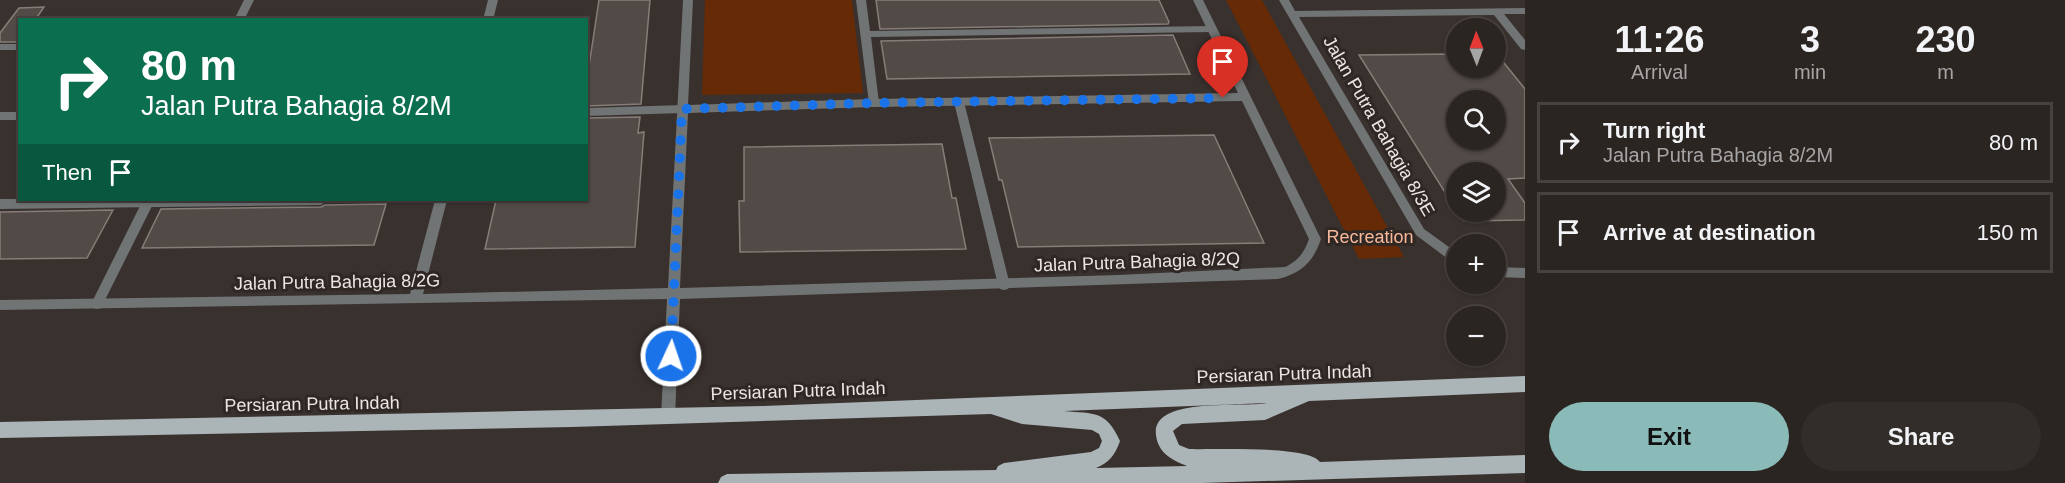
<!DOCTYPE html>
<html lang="en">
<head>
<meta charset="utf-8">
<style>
	:root { --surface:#2b2522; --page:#332d2a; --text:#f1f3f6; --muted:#a6a5a5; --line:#474240; --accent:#8bbbb9 }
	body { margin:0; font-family:Helvetica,sans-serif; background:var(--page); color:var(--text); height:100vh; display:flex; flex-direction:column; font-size:22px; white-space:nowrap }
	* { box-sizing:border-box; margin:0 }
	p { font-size:20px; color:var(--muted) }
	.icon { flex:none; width:33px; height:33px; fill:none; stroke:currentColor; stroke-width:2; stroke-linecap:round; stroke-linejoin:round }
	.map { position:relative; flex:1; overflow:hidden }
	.side { display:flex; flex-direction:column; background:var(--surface); width:540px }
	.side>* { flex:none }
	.banner { position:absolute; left:18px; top:18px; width:570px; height:183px; border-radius:0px; box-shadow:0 2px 4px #0004,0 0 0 2px var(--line); background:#0b6e4f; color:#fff; overflow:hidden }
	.needle { width:39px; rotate:359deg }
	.fabs { position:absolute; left:1446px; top:18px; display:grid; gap:12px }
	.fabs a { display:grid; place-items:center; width:60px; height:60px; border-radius:50%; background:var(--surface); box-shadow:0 2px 4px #0004,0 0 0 2px var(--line); font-size:30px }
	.pin { position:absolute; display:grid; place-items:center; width:51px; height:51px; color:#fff; margin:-62px -26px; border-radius:50% 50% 50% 0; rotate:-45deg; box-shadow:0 0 6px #0007 }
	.pin .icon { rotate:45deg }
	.me { position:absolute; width:66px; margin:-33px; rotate:3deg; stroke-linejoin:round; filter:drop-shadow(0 0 4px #0008) }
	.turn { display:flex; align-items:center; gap:21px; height:126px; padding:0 24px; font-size:27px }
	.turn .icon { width:78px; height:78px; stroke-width:2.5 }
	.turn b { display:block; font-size:42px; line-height:51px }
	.then { display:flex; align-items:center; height:57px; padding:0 24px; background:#0003; gap:12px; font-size:22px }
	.eta { display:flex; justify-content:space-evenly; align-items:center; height:102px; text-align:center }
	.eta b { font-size:36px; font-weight:700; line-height:42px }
	.button { display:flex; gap:12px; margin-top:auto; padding:12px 24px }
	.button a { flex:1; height:69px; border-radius:36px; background:var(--accent); color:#111; font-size:24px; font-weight:700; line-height:69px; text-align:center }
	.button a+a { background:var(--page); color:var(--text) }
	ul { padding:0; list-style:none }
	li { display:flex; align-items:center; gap:18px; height:81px; margin:0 12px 9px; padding:0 12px; border:3px solid var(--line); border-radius:0px }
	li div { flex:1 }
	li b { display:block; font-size:22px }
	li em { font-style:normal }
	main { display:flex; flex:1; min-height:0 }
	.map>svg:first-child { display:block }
	.green { fill:#662a06 }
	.building { fill:#524a46; stroke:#867d79; stroke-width:1.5; fill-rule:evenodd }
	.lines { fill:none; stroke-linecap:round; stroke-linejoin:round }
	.service { fill:#707475; fill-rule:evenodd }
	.minor { fill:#707475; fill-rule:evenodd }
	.primary { fill:#abb4b7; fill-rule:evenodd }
	.route { stroke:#1a73e8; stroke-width:10; stroke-dasharray:0 18 }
	.labels { text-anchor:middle; stroke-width:6; stroke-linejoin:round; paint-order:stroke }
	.street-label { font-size:18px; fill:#ebe5e3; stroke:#2f2724 }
	.park-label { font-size:18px; fill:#f8b89a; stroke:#2f2724 }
</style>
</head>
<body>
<main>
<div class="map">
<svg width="1525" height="483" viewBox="0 0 1525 483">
	<rect width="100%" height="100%" fill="#39312e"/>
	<path class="green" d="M 705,0 L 852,0 L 863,93 L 702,95 Z
		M 1226,0 L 1262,0 L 1404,257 L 1359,259 Z"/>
	<path class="building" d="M 599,0 L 650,0 L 641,104 L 586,106 L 586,86 Z
		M 876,0 L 1159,0 L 1169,22 L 1168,24 L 880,29 Z
		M 44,7 L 35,20 L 20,20 L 19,42 L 0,42 L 0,33 L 19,8 Z
		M 1173,35 L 1190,74 L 887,79 L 881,41 Z
		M 1496,53 L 1525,89 L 1525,178 L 1508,179 L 1525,203 L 1525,220 L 1464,221 L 1458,212 L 1496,212 L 1496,172 L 1456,172 L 1456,210 L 1359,55 L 1456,54 L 1456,68 L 1496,68 ZM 1456,100 L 1496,100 L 1496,140 L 1456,140 Z
		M 640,117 L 638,133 L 644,132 L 635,247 L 485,249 L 496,200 L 586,200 L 586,118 Z
		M 1214,135 L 1264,243 L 1018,247 L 1002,180 L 999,180 L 989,138 Z
		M 942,144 L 952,198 L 956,198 L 966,249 L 740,252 L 739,201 L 744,201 L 744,147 Z
		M 386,204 L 374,245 L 142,248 L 161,209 L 321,207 L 325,205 Z
		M 113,210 L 87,258 L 0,259 L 0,212 Z"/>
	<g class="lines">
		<path class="service" d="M 244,0 L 254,0 L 244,20 L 234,20 Z
			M 856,0 L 866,0 L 870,31 L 1212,26 L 1217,29 L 1212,32 L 871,37 L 879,103 L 874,107 L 869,103 Z
			M 0,44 L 20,44 L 20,50 L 0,50 Z
			M 959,98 L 964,102 L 1010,285 L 1008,289 L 1004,290 L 1000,289 L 998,285 L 954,102 Z
			M 683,105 L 688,109 L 683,113 L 586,116 L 586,108 Z
			M 143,200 L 155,200 L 101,308 L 97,309 L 93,308 L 91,304 Z"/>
		<path class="minor" d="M 488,0 L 498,0 L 493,20 L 483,20 Z
			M 683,0 L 693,0 L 688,105 L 874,99 L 1238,93 L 1193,0 L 1203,0 L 1321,239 C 1313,262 1302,273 1278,279 L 680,299 L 675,417 L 673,422 L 668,423 L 663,422 L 661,417 L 667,299 L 0,310 L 0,300 L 410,294 L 435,200 L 447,200 L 423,294 L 668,288 ZM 1242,101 L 1309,239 C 1304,253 1298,261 1285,267 L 1118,275 L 680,288 L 688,113 L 874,107 Z
			M 1279,0 L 1289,0 L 1295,11 L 1525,8 L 1525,14 L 1504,14 L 1525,40 L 1525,50 L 1521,49 L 1494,15 L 1299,17 L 1424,229 L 1456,252 L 1456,263 L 1452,262 L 1416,235 Z
			M 0,112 L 20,112 L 20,120 L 0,120 Z
			M 0,199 L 327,200 L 321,205 L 0,209 Z
			M 1496,267 L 1525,268 L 1525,278 L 1496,277 Z"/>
		<path class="primary" d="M 1525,376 L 1525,392 L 1309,401 L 1265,420 L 1182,424 L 1173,431 L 1179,445 L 1189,449 C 1212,450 1309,445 1320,462 L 1525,455 L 1525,473 L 1202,483 L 718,483 L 721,477 L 727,474 L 996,470 L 998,466 L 1004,463 L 1091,452 L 1099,448 L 1102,441 L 1099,434 L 1092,430 L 1022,424 L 991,414 L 572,427 L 0,438 L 0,422 L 763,406 ZM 1267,403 C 1243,408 1151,396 1156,435 C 1158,453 1172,460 1187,466 L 1096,468 C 1110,462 1115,455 1120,441 C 1106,410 1095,414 1064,411 Z"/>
	</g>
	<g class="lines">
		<path class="route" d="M 671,356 L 682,109 L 874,103 L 1223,98"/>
	</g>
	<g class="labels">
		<g class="street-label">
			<text transform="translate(1379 126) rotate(60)" y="6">Jalan Putra Bahagia 8/3E</text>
			<text transform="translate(1137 262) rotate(-2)" y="6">Jalan Putra Bahagia 8/2Q</text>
			<text transform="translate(337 282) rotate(-1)" y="6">Jalan Putra Bahagia 8/2G</text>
			<text transform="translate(1284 374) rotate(-2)" y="6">Persiaran Putra Indah</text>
			<text transform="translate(798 391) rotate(-2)" y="6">Persiaran Putra Indah</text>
			<text transform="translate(312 404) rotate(-1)" y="6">Persiaran Putra Indah</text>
		</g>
		<g class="park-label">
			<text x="1370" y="243">Recreation</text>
		</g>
	</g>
</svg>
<div class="fabs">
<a><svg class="needle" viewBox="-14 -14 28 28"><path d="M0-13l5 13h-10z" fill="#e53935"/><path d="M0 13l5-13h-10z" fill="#a6a5a5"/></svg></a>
<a><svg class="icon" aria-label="search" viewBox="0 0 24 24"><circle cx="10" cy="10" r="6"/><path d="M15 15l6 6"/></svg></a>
<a><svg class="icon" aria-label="layers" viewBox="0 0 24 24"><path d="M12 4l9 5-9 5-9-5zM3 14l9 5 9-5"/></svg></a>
<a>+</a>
<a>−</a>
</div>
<div class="pin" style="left:1223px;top:98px;background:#d93025"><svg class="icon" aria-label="arrive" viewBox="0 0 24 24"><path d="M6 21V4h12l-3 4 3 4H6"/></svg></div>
<svg class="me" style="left:671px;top:356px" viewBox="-20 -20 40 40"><circle r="17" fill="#1a73e8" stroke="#fff" stroke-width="3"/><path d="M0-11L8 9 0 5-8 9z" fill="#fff"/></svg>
<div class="banner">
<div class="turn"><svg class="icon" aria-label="right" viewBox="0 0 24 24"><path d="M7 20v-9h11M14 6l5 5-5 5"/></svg><div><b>80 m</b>Jalan Putra Bahagia 8/2M</div></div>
<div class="then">Then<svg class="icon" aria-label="arrive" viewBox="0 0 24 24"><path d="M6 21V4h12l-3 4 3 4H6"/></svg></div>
</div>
</div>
<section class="side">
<div class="eta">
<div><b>11:26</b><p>Arrival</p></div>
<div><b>3</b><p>min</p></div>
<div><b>230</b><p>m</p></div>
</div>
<ul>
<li><svg class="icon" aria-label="right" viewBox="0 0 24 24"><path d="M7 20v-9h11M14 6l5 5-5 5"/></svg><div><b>Turn right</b><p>Jalan Putra Bahagia 8/2M</p></div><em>80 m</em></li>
<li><svg class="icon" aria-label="arrive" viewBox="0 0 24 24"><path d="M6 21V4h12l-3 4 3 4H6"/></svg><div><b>Arrive at destination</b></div><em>150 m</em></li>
</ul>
<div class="button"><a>Exit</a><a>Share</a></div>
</section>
</main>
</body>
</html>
